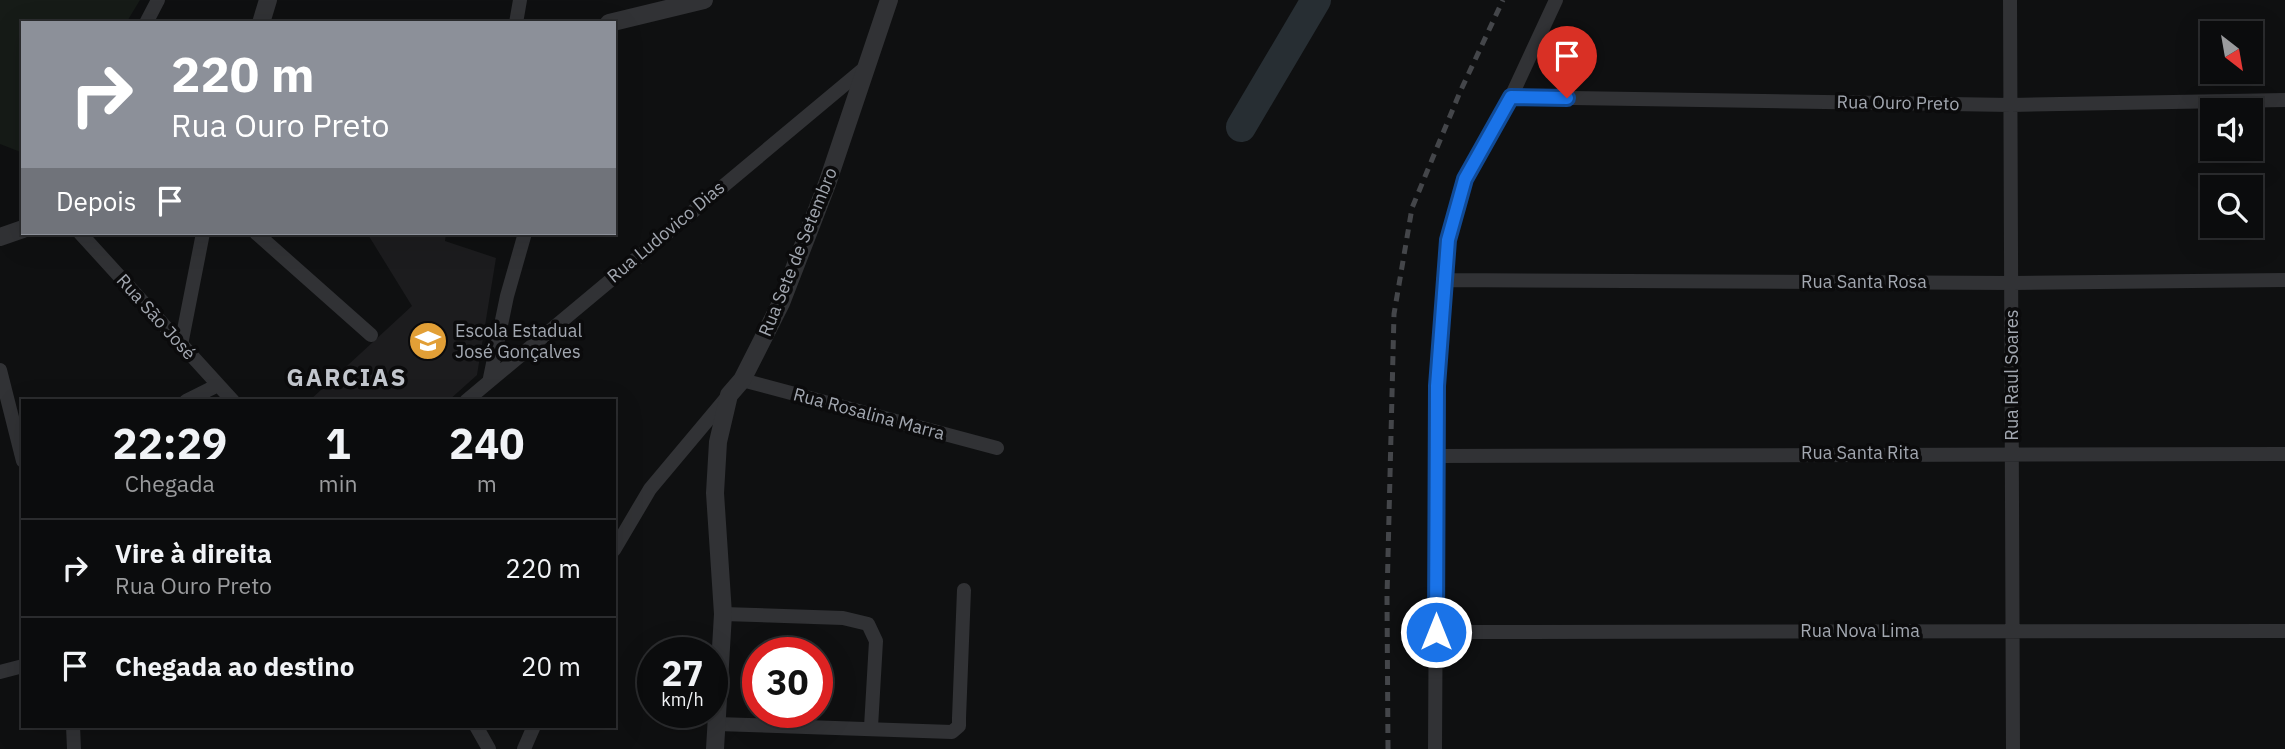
<!DOCTYPE html>
<html lang="pt">
<head>
<meta charset="utf-8">
<style>
	:root { --surface:#0b0c0d; --page:#141516; --text:#f1f3f6; --muted:#9a9b9d; --line:#2b2c2e }
	body { margin:0; font-family:"IBM Plex Sans",sans-serif; background:var(--page); color:var(--text); height:100vh; display:flex; flex-direction:column; font-size:26px; white-space:nowrap }
	* { box-sizing:border-box; margin:0 }
	p { font-size:23px; color:var(--muted) }
	.icon { flex:none; width:38px; height:38px; fill:none; stroke:currentColor; stroke-width:2; stroke-linecap:round; stroke-linejoin:round }
	.map { position:relative; flex:1; overflow:hidden }
	.sheet { position:absolute; left:21px; top:399px; width:595px; height:329px; display:flex; flex-direction:column; background:var(--surface); border-radius:0px; box-shadow:0 7px 28px #0002,0 0 0 2px var(--line) }
	.sheet>* { flex:none }
	.banner { position:absolute; left:21px; top:21px; width:595px; height:214px; border-radius:0px; box-shadow:0 7px 28px #0002,0 0 0 2px var(--line); background:#8c9099; color:#fff; overflow:hidden }
	.needle { width:46px; rotate:149deg }
	.tools { position:absolute; left:2200px; top:21px; display:grid; gap:14px }
	.tools a { display:grid; place-items:center; width:63px; height:63px; border-radius:0px; background:var(--surface); box-shadow:0 7px 28px #0002,0 0 0 2px var(--line); font-size:35px }
	.speed { position:absolute; left:637px; top:637px; display:flex; gap:14px; font-size:35px; font-weight:700; text-align:center }
	.speed>* { display:grid; place-content:center; width:91px; height:91px; border-radius:50%; background:var(--surface); box-shadow:0 7px 28px #0002,0 0 0 2px var(--line); line-height:1 }
	.speed small { font-size:18px; font-weight:400 }
	.speed .limit { border:10px solid #d22; background:#fff; color:#111 }
	.pin { position:absolute; display:grid; place-items:center; width:60px; height:60px; color:#fff; margin:-72px -30px; border-radius:50% 50% 50% 0; rotate:-45deg; box-shadow:0 0 7px #0007 }
	.pin .icon { rotate:45deg }
	.me { position:absolute; width:77px; margin:-38px; rotate:0deg; stroke-linejoin:round; filter:drop-shadow(0 0 5px #0008) }
	.turn { display:flex; align-items:center; gap:24px; height:147px; padding:0 35px; font-size:32px }
	.turn .icon { width:91px; height:91px; stroke-width:2.5 }
	.turn b { display:block; font-size:49px; line-height:60px }
	.then { display:flex; align-items:center; height:66px; padding:0 35px; background:#0003; gap:14px; font-size:26px }
	.eta { display:flex; justify-content:space-evenly; align-items:center; height:119px; text-align:center }
	.eta b { font-size:42px; font-weight:700; line-height:49px }
	ul { padding:0; list-style:none }
	li { display:flex; align-items:center; gap:21px; height:98px; padding:0 35px; border-top:2px solid var(--line) }
	li div { flex:1 }
	li b { display:block; font-size:26px }
	li em { font-style:normal }
	.map>svg:first-child { display:block }
	.built { fill:#1c1c1e }
	.green { fill:#161b17 }
	.lines { fill:none; stroke-linecap:round; stroke-linejoin:round }
	.river { stroke:#272e33; stroke-width:30 }
	.minor { stroke:#313235; stroke-width:14 }
	.tertiary { stroke:#313235; stroke-width:18 }
	.rail { stroke:#44464a; stroke-width:5; stroke-dasharray:9 7; stroke-linecap:butt }
	.route-casing { stroke:#114b97; stroke-width:18 }
	.route { stroke:#1a73e8; stroke-width:12 }
	.labels { text-anchor:middle; stroke-width:7; stroke-linejoin:round; paint-order:stroke }
	.street-label { font-size:18px; fill:#a2a7b0; stroke:#0b0b0c }
	.poi-label { font-size:18px; fill:#a2a7b0; stroke:#0b0b0c; text-anchor:start }
	.district-label { font-size:24px; font-weight:bold; letter-spacing:2px; fill:#c2c6cd; stroke:#0b0b0c }
</style>
</head>
<body>
<div class="map">
<svg width="2285" height="749" viewBox="0 0 2285 749">
	<rect width="100%" height="100%" fill="#0f1011"/>
	<path class="built" d="M 367,233 L 446,233 L 445,241 L 496,258 L 477,375 L 448,401 L 309,401 L 412,306 Z"/>
	<path class="green" d="M 0,0 L 140,0 L 126,23 L 23,23 L 23,153 L 0,144 Z"/>
	<g class="lines">
		<path class="river" d="M 1241,127 L 1316,0"/>
		<path class="minor" d="M 2010,0 L 2013,749
			M 146,23 L 158,0
			M 516,23 L 520,0
			M 1511,97 L 2011,105 L 2285,100
			M 80,233 L 233,401
			M 256,233 L 371,335
			M 1443,280 L 2012,283 L 2285,280
			M 181,345 L 203,233
			M 0,370 L 23,461
			M 490,378 L 507,296 L 525,233
			M 742,380 L 997,448
			M 186,401 L 218,385
			M 466,401 L 867,66
			M 1436,456 L 2285,454
			M 614,550 L 650,489 L 728,396
			M 723,614 L 843,618 L 868,624 L 876,641 L 871,727
			M 1436,632 L 2285,631
			M 0,672 L 23,666
			M 717,724 L 952,732 L 959,726 L 959,718 L 964,590
			M 73,726 L 74,749
			M 476,726 L 489,749
			M 524,749 L 534,726
			M 1435,749 L 1437,386 L 1448,240 L 1465,179 L 1511,97 L 1556,0"/>
		<path class="tertiary" d="M 261,23 L 268,0
			M 609,23 L 704,0
			M 0,237 L 23,229
			M 715,749 L 723,614 L 715,493 L 718,442 L 729,395 L 742,380 L 781,303 L 827,184 L 889,0"/>
		<path class="rail" d="M 1388,749 L 1387,597 L 1394,314 L 1412,208 L 1460,92 L 1503,0"/>
	</g>
	<g class="lines">
		<defs>
			<path id="route" d="M 1436,632 L 1437,386 L 1448,240 L 1465,179 L 1511,97 L 1567,98"/>
		</defs>
		<use href="#route" class="route-casing"/>
		<use href="#route" class="route"/>
	</g>
	<defs>
		<symbol id="school-disc" viewBox="-11 -11 22 22"><circle r="9.5" fill="#e29f36" stroke="#0b0b0c"/><path d="M0-5L7-2L0 1L-7-2ZM-4 1L0 2.5L4 1V4Q0 6-4 4Z" fill="#fff"/></symbol>
	</defs>
	<g fill-rule="evenodd">
		<use href="#school-disc" x="406" y="319" width="44" height="44"/>
	</g>
	<g class="labels">
		<g class="street-label">
			<text transform="translate(1898 103) rotate(1)" y="6">Rua Ouro Preto</text>
			<text transform="translate(666 232) rotate(-40)" y="6">Rua Ludovico Dias</text>
			<text transform="translate(798 252) rotate(-68)" y="6">Rua Sete de Setembro</text>
			<text x="1864" y="288">Rua Santa Rosa</text>
			<text transform="translate(156 317) rotate(48)" y="6">Rua São José</text>
			<text transform="translate(2012 375) rotate(-90)" y="6">Rua Raul Soares</text>
			<text transform="translate(869 414) rotate(15)" y="6">Rua Rosalina Marra</text>
			<text x="1860" y="459">Rua Santa Rita</text>
			<text x="1860" y="637">Rua Nova Lima</text>
		</g>
		<g class="poi-label">
			<text x="455" y="337">Escola Estadual<tspan x="455" dy="21">José Gonçalves</tspan></text>
		</g>
		<g class="district-label">
			<text x="347" y="386">GARCIAS</text>
		</g>
	</g>
</svg>
<div class="tools">
<a><svg class="needle" viewBox="-14 -14 28 28"><path d="M0-13l5 13h-10z" fill="#e53935"/><path d="M0 13l5-13h-10z" fill="#9a9b9d"/></svg></a>
<a><svg class="icon" aria-label="sound" viewBox="0 0 24 24"><path d="M4 9h4l5-4v14l-5-4H4zM17 9q2 3 0 6"/></svg></a>
<a><svg class="icon" aria-label="search" viewBox="0 0 24 24"><circle cx="10" cy="10" r="6"/><path d="M15 15l6 6"/></svg></a>
</div>
<div class="speed"><div>27<small>km/h</small></div><div class="limit">30</div></div>
<div class="pin" style="left:1567px;top:98px;background:#d93025"><svg class="icon" aria-label="arrive" viewBox="0 0 24 24"><path d="M6 21V4h12l-3 4 3 4H6"/></svg></div>
<svg class="me" style="left:1436px;top:632px" viewBox="-20 -20 40 40"><circle r="17" fill="#1a73e8" stroke="#fff" stroke-width="3"/><path d="M0-11L8 9 0 5-8 9z" fill="#fff"/></svg>
<div class="banner">
<div class="turn"><svg class="icon" aria-label="right" viewBox="0 0 24 24"><path d="M7 20v-9h11M14 6l5 5-5 5"/></svg><div><b>220 m</b>Rua Ouro Preto</div></div>
<div class="then">Depois<svg class="icon" aria-label="arrive" viewBox="0 0 24 24"><path d="M6 21V4h12l-3 4 3 4H6"/></svg></div>
</div>
<section class="sheet">
<div class="eta">
<div><b>22:29</b><p>Chegada</p></div>
<div><b>1</b><p>min</p></div>
<div><b>240</b><p>m</p></div>
</div>
<ul>
<li><svg class="icon" aria-label="right" viewBox="0 0 24 24"><path d="M7 20v-9h11M14 6l5 5-5 5"/></svg><div><b>Vire à direita</b><p>Rua Ouro Preto</p></div><em>220 m</em></li>
<li><svg class="icon" aria-label="arrive" viewBox="0 0 24 24"><path d="M6 21V4h12l-3 4 3 4H6"/></svg><div><b>Chegada ao destino</b></div><em>20 m</em></li>
</ul>
</section>
</div>
</body>
</html>
